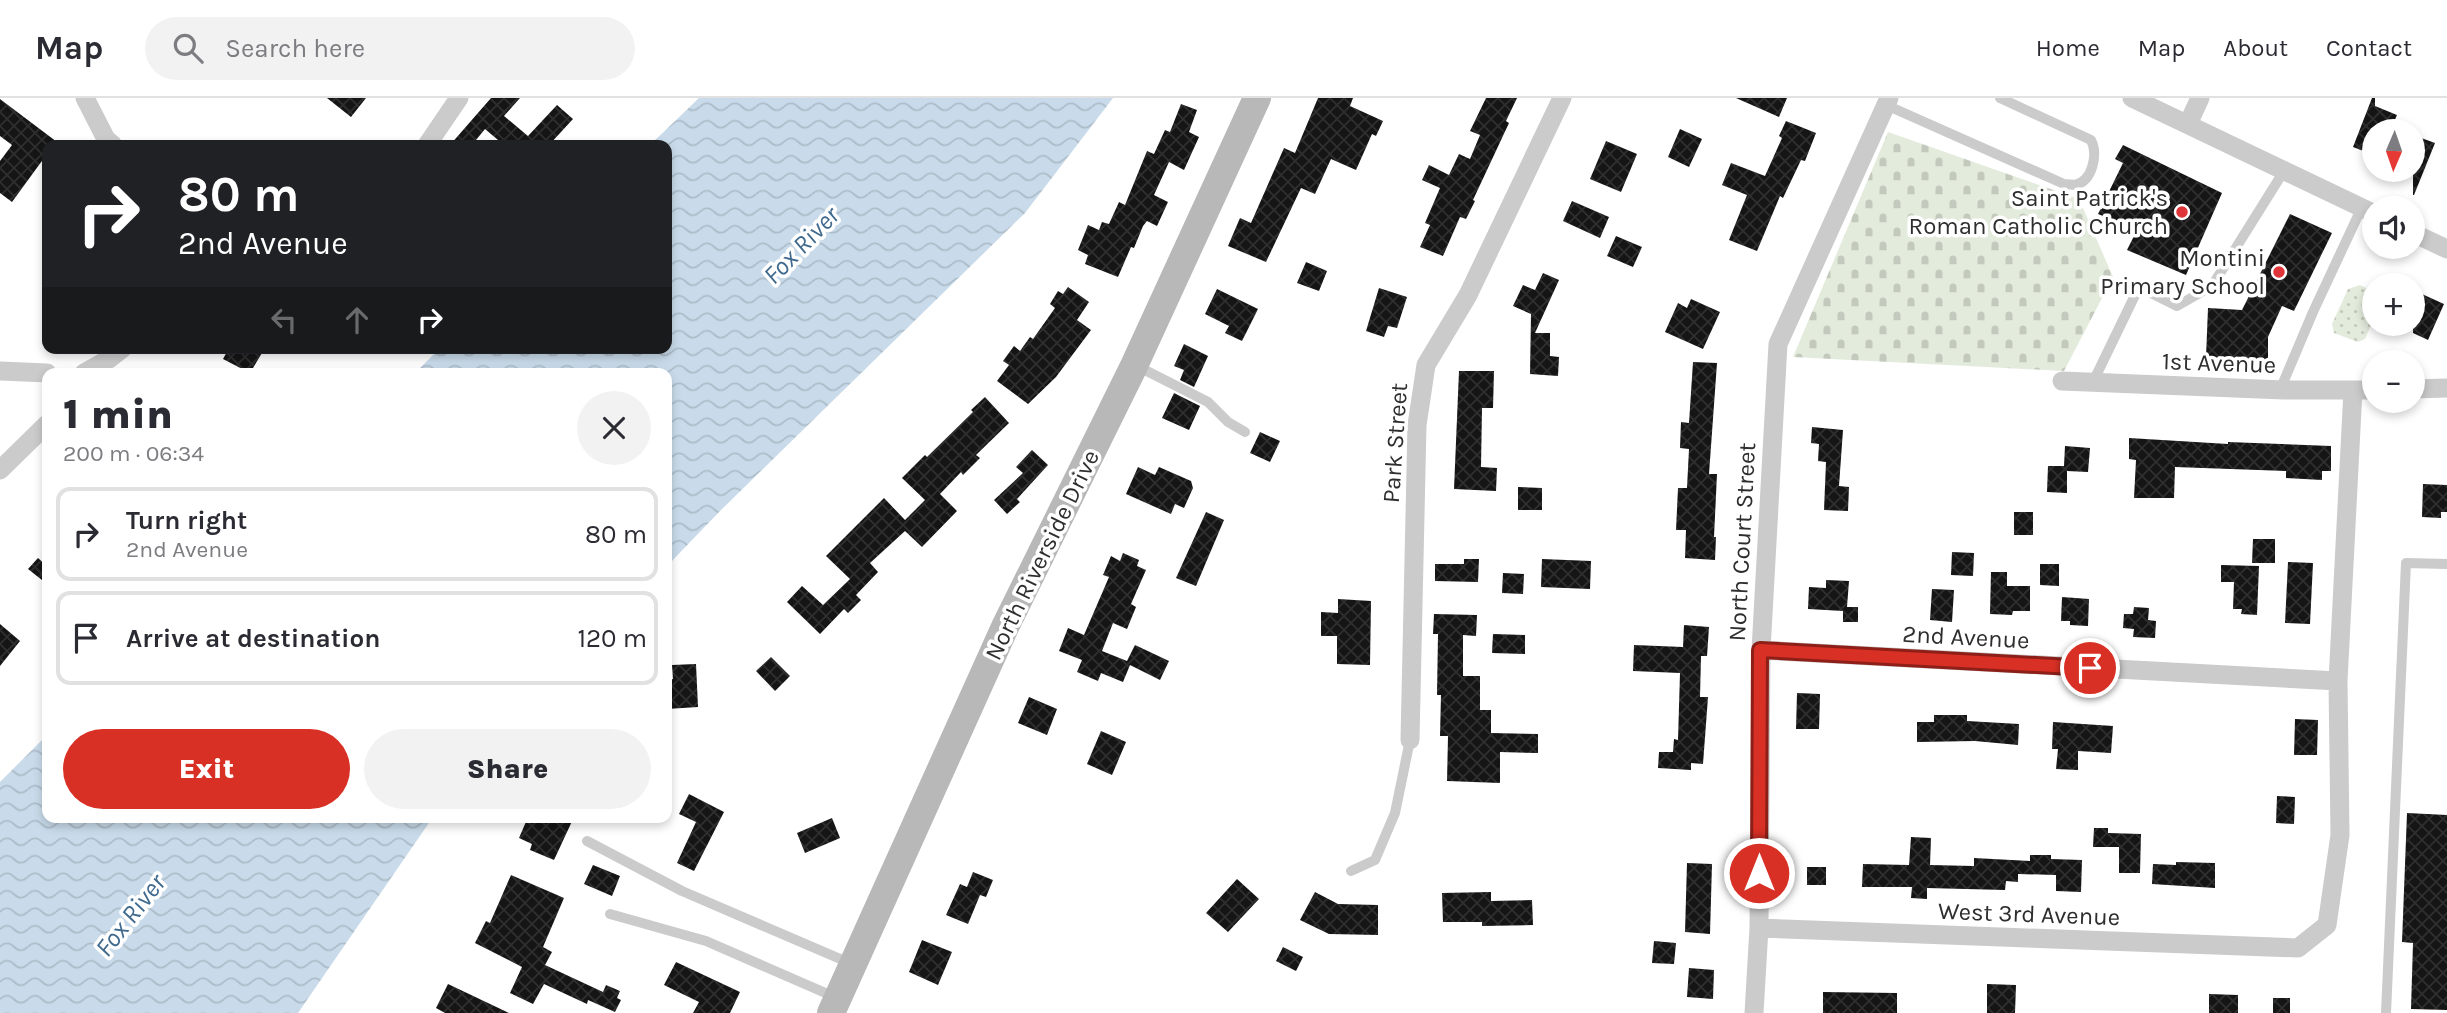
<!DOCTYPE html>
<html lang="en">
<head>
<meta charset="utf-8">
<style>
	:root { --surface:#fff; --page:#f2f2f3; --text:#2b2b33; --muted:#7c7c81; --line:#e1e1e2; --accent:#d93025 }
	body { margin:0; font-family:Karla,sans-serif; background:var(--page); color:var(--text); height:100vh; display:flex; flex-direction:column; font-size:26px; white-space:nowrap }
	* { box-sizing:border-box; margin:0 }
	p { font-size:23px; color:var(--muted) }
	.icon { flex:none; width:38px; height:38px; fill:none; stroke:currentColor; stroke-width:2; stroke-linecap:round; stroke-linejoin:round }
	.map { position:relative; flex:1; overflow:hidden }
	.details { position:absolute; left:42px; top:270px; width:630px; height:455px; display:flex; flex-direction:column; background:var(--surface); border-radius:14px; box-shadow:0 4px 10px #0003 }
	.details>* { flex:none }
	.hud { position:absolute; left:42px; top:42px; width:630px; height:214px; border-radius:14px; box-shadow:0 4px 10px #0003; background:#202124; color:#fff; overflow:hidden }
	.needle { width:46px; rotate:182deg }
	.controls { position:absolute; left:2362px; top:21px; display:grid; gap:14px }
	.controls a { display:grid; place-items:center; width:63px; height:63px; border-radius:50%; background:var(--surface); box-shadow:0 4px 10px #0003; font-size:35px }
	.pin { position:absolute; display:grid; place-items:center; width:60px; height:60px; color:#fff; margin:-30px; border:4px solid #fff; border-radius:50%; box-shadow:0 2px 7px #0007 }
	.me { position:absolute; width:77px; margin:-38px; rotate:0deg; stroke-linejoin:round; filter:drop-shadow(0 0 5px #0008) }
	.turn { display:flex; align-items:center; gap:24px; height:147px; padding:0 21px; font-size:32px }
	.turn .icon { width:91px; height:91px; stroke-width:2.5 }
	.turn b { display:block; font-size:49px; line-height:60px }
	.lanes { display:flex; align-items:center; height:66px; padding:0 21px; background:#0003; justify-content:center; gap:35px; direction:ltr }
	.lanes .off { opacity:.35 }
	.round { display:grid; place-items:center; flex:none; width:74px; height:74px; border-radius:37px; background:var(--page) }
	.summary { display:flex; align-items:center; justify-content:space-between; height:119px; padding:0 21px }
	h1 { font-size:42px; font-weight:800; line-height:52px }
	.action { display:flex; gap:14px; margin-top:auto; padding:14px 21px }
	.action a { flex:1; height:80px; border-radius:42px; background:var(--accent); color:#fff; font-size:28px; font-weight:800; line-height:80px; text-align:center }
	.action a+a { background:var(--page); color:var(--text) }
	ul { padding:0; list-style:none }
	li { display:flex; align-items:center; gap:21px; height:94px; margin:0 14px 10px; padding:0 7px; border:4px solid var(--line); border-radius:14px }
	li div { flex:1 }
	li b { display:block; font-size:26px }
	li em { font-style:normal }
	header { display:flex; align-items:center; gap:42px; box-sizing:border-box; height:98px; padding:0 35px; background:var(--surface); border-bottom:2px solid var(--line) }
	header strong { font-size:33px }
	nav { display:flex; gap:38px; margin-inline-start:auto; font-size:24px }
	.search { width:490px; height:63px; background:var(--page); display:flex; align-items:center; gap:18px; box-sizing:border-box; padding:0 24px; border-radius:38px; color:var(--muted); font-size:26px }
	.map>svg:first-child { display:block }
	.cemetery { fill:url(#cemetery-stones) }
	.park { fill:url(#park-dots) }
	.water { fill:url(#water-waves) }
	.building { fill:url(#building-cross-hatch) }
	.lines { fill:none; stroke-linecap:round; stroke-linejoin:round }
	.lane { stroke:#cbcbcb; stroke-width:10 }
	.street { stroke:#cbcbcb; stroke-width:19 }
	.secondary { stroke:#b8b8b8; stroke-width:28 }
	.route-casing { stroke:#8d1f18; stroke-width:18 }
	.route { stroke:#d93025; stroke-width:12 }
	.poi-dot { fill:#e03538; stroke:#fff; stroke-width:2.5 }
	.labels { text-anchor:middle; stroke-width:7; stroke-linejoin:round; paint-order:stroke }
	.poi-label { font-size:24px; fill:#2e2e2e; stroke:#fff; text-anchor:end }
	.street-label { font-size:24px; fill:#2e2e2e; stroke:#fff }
	.water-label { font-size:26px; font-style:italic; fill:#3f6a8e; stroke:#fff }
</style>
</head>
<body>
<header>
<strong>Map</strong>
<div class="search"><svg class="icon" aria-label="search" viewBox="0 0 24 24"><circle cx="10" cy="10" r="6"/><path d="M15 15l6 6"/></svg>Search here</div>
<nav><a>Home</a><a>Map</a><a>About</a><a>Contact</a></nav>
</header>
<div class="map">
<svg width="2447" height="915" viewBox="0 0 2447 915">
	<defs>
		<pattern id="cemetery-stones" width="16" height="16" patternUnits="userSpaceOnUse" patternTransform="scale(1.75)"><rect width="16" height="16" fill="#e3ebdc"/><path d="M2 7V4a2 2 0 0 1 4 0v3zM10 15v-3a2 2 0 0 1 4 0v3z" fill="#c3cabd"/></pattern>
		<pattern id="park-dots" width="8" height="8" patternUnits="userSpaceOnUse" patternTransform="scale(1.75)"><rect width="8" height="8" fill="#e3ebdc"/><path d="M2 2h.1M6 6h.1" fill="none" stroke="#c3cabd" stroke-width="1.8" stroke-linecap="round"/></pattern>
		<pattern id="water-waves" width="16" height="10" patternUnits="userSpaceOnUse" patternTransform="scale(1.75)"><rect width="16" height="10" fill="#c9dbea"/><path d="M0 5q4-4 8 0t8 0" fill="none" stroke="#adbcc9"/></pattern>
		<pattern id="building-cross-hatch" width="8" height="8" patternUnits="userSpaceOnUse" patternTransform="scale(1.75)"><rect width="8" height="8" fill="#151515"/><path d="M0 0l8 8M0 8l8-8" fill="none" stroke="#2f2f2f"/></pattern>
	</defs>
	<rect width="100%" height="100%" fill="#fff"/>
	<path class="cemetery" d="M 1888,34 L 2079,101 L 2113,179 L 2064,273 L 1793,259 Z"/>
	<path class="park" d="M 2360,187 L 2375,194 L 2375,218 L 2365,241 L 2358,244 L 2334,235 L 2332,226 L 2348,191 Z"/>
	<path class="water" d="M 699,0 L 1113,0 L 1025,115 L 721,412 L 667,468 L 667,275 L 415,275 L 440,250 L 667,250 L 667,47 L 650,47 Z
		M 47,637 L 47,719 L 433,719 L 298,915 L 0,915 L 0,684 Z"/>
	<path class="building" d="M 327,0 L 366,0 L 351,19 Z
		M 491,0 L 520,0 L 504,18 L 528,38 L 557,7 L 573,21 L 549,47 L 504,47 L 485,31 L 472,47 L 450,47 Z
		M 1318,0 L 1353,0 L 1350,8 L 1383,23 L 1376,38 L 1372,36 L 1356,72 L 1331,61 L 1315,96 L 1301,90 L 1266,164 L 1228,148 L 1240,120 L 1251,125 L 1284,50 L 1295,55 Z
		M 1486,0 L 1517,0 L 1506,23 L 1509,25 L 1473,102 L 1475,103 L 1466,121 L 1460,119 L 1443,158 L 1420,149 L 1430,127 L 1425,125 L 1440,90 L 1422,82 L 1429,67 L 1449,77 L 1459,56 L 1470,61 L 1480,37 L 1470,33 Z
		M 1736,0 L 1787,0 L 1779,19 Z
		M 2372,0 L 2375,0 L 2375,8 L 2397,17 L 2390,33 L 2375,33 L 2375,45 L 2371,56 L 2353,49 Z
		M 0,1 L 57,44 L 54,47 L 47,47 L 47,56 L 12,104 L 0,95 L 0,63 L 12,47 L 0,38 Z
		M 1181,6 L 1197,12 L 1189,34 L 1199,39 L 1184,72 L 1169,64 L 1154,97 L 1168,104 L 1157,128 L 1147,123 L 1143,128 L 1134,150 L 1131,149 L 1118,179 L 1085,166 L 1088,157 L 1078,152 L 1088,127 L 1099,132 L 1102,124 L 1109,126 L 1119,104 L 1125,107 L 1147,53 L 1154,56 L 1165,32 L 1170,34 Z
		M 1786,23 L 1816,35 L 1805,63 L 1801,62 L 1783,100 L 1780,98 L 1757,153 L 1729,142 L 1747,97 L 1722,87 L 1731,65 L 1765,78 L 1782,40 L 1779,38 Z
		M 1680,31 L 1702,41 L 1689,69 L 1668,59 Z
		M 2413,37 L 2435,45 L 2414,97 L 2413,97 Z
		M 1606,43 L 1637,56 L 1621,94 L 1590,81 Z
		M 2123,47 L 2222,95 L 2186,177 L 2127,152 L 2137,132 L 2098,116 L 2123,65 L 2115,61 Z
		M 1572,103 L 1609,119 L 1600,140 L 1563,123 Z
		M 2290,116 L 2332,135 L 2294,213 L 2282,208 L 2268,239 L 2268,262 L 2206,259 L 2208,210 L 2242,212 Z
		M 1616,138 L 1642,149 L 1633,169 L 1607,158 Z
		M 1306,164 L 1327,173 L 1319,193 L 1297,185 Z
		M 1543,175 L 1559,182 L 1535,235 L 1550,235 L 1550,258 L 1559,259 L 1558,278 L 1530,276 L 1531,216 L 1513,208 L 1523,187 L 1535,192 Z
		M 1068,189 L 1089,204 L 1077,222 L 1091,232 L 1056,279 L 1028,306 L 997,283 L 1009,267 L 1003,263 L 1014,248 L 1020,253 L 1030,239 L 1033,241 L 1055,210 L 1050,206 L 1058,193 L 1063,196 Z
		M 1379,190 L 1407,199 L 1397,230 L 1388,228 L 1384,239 L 1366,233 Z
		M 1217,191 L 1258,211 L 1242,243 L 1225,235 L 1229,228 L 1205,216 Z
		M 2413,192 L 2444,206 L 2428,242 L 2413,235 Z
		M 1691,201 L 1720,214 L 1703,251 L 1665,234 L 1678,205 L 1687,210 Z
		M 1184,246 L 1208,258 L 1194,289 L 1180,282 L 1184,272 L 1174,268 Z
		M 229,250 L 265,250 L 250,275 L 223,261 Z
		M 1693,264 L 1717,265 L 1709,376 L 1717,376 L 1714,439 L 1716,439 L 1715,462 L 1685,460 L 1686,432 L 1676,432 L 1678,390 L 1687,390 L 1689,351 L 1680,350 L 1681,324 L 1689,325 Z
		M 1459,273 L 1494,273 L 1493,310 L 1482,310 L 1481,369 L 1497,370 L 1496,393 L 1454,391 Z
		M 1174,295 L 1200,308 L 1189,332 L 1162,320 Z
		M 985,299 L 1009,325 L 976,357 L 980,360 L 963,377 L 961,374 L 940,396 L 957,413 L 922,449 L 905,433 L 870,465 L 878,474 L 856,497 L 861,502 L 848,515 L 844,511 L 820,536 L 787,504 L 802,488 L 823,507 L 850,481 L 826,458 L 884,400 L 905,422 L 925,402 L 902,380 L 925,357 L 927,359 L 973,314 L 971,312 Z
		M 1812,329 L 1843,332 L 1839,388 L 1849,389 L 1848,413 L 1824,412 L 1826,364 L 1818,363 L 1819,346 L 1811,345 Z
		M 1260,334 L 1280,343 L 1270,364 L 1250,355 Z
		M 2129,340 L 2228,346 L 2228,344 L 2331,348 L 2331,373 L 2322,373 L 2322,382 L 2286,380 L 2286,373 L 2175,369 L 2174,400 L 2134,400 L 2136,362 L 2129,361 Z
		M 2065,348 L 2090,350 L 2088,374 L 2067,373 L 2067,395 L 2047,394 L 2048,368 L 2064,368 Z
		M 1032,352 L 1048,367 L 1017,401 L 1020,404 L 1007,416 L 994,402 L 1023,375 L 1016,369 Z
		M 1138,369 L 1155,377 L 1159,369 L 1191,383 L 1193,390 L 1184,410 L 1175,406 L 1171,416 L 1126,396 Z
		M 2423,386 L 2447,387 L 2447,414 L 2441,414 L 2441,420 L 2422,419 Z
		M 1518,389 L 1542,390 L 1542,412 L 1518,412 Z
		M 1206,414 L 1224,422 L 1196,488 L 1176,480 Z
		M 2014,414 L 2033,414 L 2033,437 L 2014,437 Z
		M 2253,441 L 2275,441 L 2275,465 L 2252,465 Z
		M 1952,454 L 1974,455 L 1973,478 L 1951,477 Z
		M 1123,455 L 1139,462 L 1137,468 L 1146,472 L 1131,506 L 1136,509 L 1127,531 L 1113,525 L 1102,553 L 1127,563 L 1135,547 L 1169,563 L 1160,582 L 1130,567 L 1123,584 L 1101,575 L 1098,583 L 1077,574 L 1082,562 L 1059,553 L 1068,530 L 1084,537 L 1109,479 L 1103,477 L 1111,458 L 1120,463 Z
		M 38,460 L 47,468 L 47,486 L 28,471 Z
		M 1464,461 L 1479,461 L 1478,484 L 1435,483 L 1435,466 L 1464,466 Z
		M 1542,461 L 1591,463 L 1590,491 L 1541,489 Z
		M 2288,464 L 2313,465 L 2310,526 L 2285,525 Z
		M 2040,466 L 2059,466 L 2059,488 L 2040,487 Z
		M 2221,467 L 2259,468 L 2257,517 L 2241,516 L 2242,511 L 2233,511 L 2234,484 L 2221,484 Z
		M 1991,474 L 2007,474 L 2007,488 L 2030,488 L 2030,513 L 2013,513 L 2012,517 L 1990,516 Z
		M 1503,475 L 1524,476 L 1523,496 L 1502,495 Z
		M 1826,482 L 1849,483 L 1847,509 L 1858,509 L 1858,524 L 1843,524 L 1843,513 L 1808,511 L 1809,489 L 1826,490 Z
		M 1932,491 L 1954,492 L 1952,524 L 1930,522 Z
		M 2062,499 L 2089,501 L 2088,528 L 2070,527 L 2070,523 L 2061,523 Z
		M 1338,501 L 1371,503 L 1370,567 L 1337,566 L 1337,538 L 1321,538 L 1321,514 L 1338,515 Z
		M 2134,509 L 2149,510 L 2148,522 L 2156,523 L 2155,540 L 2133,539 L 2134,531 L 2123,530 L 2124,516 L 2133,516 Z
		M 1434,516 L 1477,517 L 1476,538 L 1463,537 L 1463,578 L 1480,578 L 1480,612 L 1491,612 L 1491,635 L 1538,636 L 1538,655 L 1500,654 L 1500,685 L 1447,683 L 1448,638 L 1440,638 L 1441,597 L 1437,597 L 1438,536 L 1433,536 Z
		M 0,526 L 20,543 L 0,568 Z
		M 1684,527 L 1709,529 L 1707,558 L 1701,558 L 1700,599 L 1708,599 L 1703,666 L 1691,665 L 1691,672 L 1658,670 L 1659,654 L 1673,654 L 1674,641 L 1678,642 L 1680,575 L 1633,573 L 1634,547 L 1683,549 Z
		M 1493,536 L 1525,537 L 1525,556 L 1492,555 Z
		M 771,559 L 790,578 L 775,593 L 756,573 Z
		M 696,566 L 698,609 L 667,611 L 667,583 L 673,581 L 672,567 Z
		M 1797,595 L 1820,596 L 1819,631 L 1796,631 Z
		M 1029,599 L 1057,611 L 1047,637 L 1018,625 Z
		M 1934,617 L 1967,617 L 1967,623 L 2019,626 L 2018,647 L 1975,643 L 1917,644 L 1917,624 L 1934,624 Z
		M 2295,621 L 2318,622 L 2317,657 L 2294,657 Z
		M 2053,624 L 2113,628 L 2111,655 L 2078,653 L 2078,672 L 2056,671 L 2058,651 L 2052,651 Z
		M 1101,633 L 1126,644 L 1112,677 L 1087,666 Z
		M 689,696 L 724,714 L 694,773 L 677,765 L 696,724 L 679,716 Z
		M 2277,698 L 2295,699 L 2294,726 L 2276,725 Z
		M 2407,715 L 2447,717 L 2447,912 L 2411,911 L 2413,845 L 2402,844 Z
		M 528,719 L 574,719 L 554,762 L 530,752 L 532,746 L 519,740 Z
		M 832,720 L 840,740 L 805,755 L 797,735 Z
		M 2094,730 L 2108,730 L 2108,735 L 2141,736 L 2140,775 L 2119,775 L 2119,749 L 2093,749 Z
		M 1911,739 L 1931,740 L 1930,767 L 1974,768 L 1974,760 L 2030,763 L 2030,757 L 2051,757 L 2051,761 L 2082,762 L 2081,794 L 2056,793 L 2056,777 L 2018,776 L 2018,784 L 2006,783 L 2005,792 L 1927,790 L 1927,801 L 1911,800 L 1912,789 L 1862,789 L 1863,766 L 1909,767 Z
		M 2176,764 L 2215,765 L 2215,790 L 2152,786 L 2153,766 L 2176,767 Z
		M 1687,765 L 1712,766 L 1710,836 L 1685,834 Z
		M 593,767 L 620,778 L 612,798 L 584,786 Z
		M 1807,769 L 1826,769 L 1826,787 L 1807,787 Z
		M 973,774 L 993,782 L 986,799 L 980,797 L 968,826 L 946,817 L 960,786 L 967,789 Z
		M 511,777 L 564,800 L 543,849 L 552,854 L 545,867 L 603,894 L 606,887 L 620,893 L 617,900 L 621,902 L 615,914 L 588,902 L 587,906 L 544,886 L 533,906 L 510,895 L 522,869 L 475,845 L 486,823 L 490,825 Z
		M 1237,781 L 1259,801 L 1228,834 L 1206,815 Z
		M 1315,794 L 1338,806 L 1378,807 L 1378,837 L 1329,836 L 1300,822 Z
		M 1491,794 L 1491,803 L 1532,802 L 1533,827 L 1482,828 L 1482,824 L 1443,824 L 1442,795 Z
		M 922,842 L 952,854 L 938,887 L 909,874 Z
		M 1654,843 L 1676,845 L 1674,866 L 1652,865 Z
		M 1283,849 L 1303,859 L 1296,873 L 1276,863 Z
		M 676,864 L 740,894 L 730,915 L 693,915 L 699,904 L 664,887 Z
		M 1689,870 L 1714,872 L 1713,901 L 1687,899 Z
		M 448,886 L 509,915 L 445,915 L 436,910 Z
		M 1987,886 L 2016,887 L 2015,915 L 1987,915 Z
		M 1823,894 L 1897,895 L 1897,915 L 1823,915 Z
		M 2209,896 L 2238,897 L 2238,915 L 2209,915 Z
		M 2273,900 L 2290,900 L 2290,915 L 2273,915 Z"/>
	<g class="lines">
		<path class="lane" d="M 1886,7 L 2064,86 C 2068,86 2072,87 2075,87 C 2093,83 2098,56 2091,42 L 2000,0
			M 1135,267 L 1208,304 L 1228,324 L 1245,334
			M 2093,284 L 2139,189 L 2177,208 L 2212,188 L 2284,73
			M 2280,292 L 2313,214 L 2362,109
			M 587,743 L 682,793 L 852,866
			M 1351,773 L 1375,762 L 1395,715 L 1410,642
			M 610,816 L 706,843 L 837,900
			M 2386,915 L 2406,465 L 2447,466"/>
		<path class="street" d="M 85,0 L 106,41 L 113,47
			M 2132,0 L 2375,116
			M 2188,26 L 2200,0
			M 427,47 L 459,0
			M 2413,135 L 2447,151
			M 0,273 L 47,275
			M 84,275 L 109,261 L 123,250
			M 2062,283 L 2284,292 L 2375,292
			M 2413,291 L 2447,290
			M 0,372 L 47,326
			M 1761,552 L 2338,583
			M 1410,642 L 1417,327 L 1426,267 L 1468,197 L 1562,0
			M 1759,830 L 2298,850 L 2327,827 L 2340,737 L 2338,583 L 2353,292
			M 1754,915 L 1759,830 L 1761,552 L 1778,246 L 1889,0"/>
		<path class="secondary" d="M 831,915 L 1005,529 L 1133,270 L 1257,0"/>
	</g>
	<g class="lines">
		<defs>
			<path id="route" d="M 1759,775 L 1760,552 L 2090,570"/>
		</defs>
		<use href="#route" class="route-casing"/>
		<use href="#route" class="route"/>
	</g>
	<g class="poi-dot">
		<circle cx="2182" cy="114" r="7"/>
		<circle cx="2279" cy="174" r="7"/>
	</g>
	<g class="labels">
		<g class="poi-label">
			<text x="2168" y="108">Saint Patrick's<tspan x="2168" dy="28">Roman Catholic Church</tspan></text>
			<text x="2265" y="168">Montini<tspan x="2265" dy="28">Primary School</tspan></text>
		</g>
		<g class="street-label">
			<text transform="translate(2219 265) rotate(2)" y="8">1st Avenue</text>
			<text transform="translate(1395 345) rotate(-86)" y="8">Park Street</text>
			<text transform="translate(1742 444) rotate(-87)" y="8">North Court Street</text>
			<text transform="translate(1042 457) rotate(-64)" y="8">North Riverside Drive</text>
			<text transform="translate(1966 539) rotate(3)" y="8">2nd Avenue</text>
			<text transform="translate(2029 816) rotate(2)" y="8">West 3rd Avenue</text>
		</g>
		<g class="water-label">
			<text transform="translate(801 147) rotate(-46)" y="9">Fox River</text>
			<text transform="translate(130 817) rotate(-52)" y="9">Fox River</text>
		</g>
	</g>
</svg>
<div class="controls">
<a><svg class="needle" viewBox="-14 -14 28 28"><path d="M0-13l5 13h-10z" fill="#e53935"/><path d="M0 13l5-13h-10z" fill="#7c7c81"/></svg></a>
<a><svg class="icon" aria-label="sound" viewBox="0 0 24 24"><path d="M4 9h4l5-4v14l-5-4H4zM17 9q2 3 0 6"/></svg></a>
<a>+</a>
<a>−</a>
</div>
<div class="pin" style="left:2090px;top:570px;background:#d93025"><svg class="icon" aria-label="arrive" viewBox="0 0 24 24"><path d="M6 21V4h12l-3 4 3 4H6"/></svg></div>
<svg class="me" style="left:1759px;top:775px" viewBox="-20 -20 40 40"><circle r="17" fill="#d93025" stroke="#fff" stroke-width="3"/><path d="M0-11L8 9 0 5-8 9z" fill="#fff"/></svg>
<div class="hud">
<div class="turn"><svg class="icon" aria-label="right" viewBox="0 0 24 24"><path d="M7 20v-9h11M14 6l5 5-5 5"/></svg><div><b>80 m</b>2nd Avenue</div></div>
<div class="lanes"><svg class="icon off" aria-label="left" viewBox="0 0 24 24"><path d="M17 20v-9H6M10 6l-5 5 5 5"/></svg><svg class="icon off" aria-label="ahead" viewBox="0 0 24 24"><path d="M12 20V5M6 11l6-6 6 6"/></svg><svg class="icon" aria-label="right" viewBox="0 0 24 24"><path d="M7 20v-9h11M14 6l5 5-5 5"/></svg></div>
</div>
<section class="details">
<div class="summary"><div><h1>1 min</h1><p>200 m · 06:34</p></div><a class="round"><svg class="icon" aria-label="close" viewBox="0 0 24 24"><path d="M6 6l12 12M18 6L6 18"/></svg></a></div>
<ul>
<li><svg class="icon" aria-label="right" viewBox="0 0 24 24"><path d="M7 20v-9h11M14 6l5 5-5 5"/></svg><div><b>Turn right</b><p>2nd Avenue</p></div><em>80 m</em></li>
<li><svg class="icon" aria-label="arrive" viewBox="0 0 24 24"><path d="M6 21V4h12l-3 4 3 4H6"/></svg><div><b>Arrive at destination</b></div><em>120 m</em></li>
</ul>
<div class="action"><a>Exit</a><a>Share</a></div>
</section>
</div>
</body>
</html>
